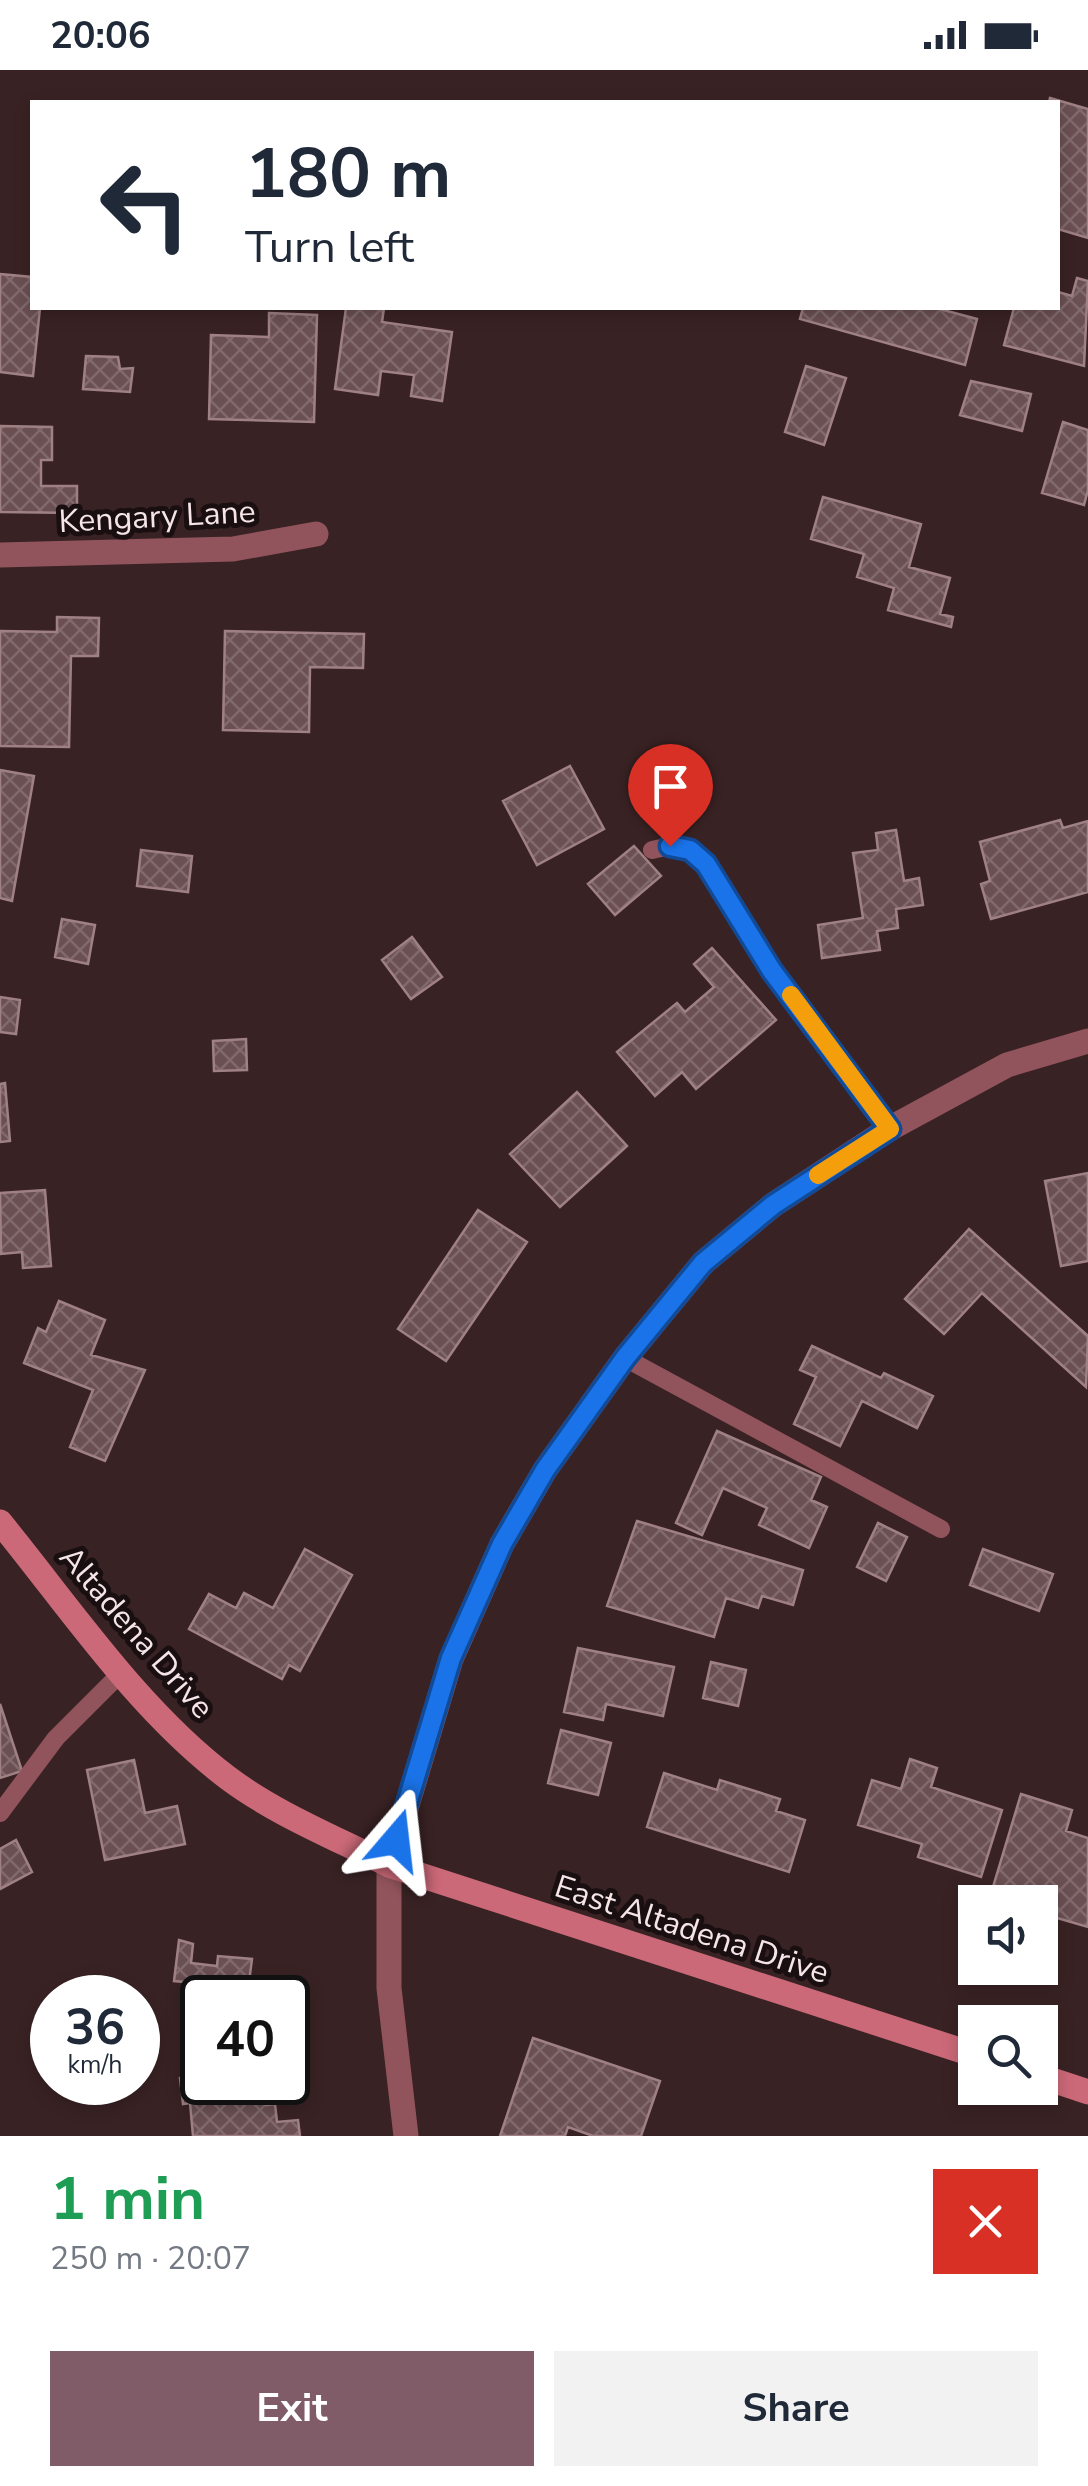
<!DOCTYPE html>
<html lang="en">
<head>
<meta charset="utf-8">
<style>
	:root { --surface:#fff; --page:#f2f2f3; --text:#1f2937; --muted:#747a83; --accent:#7f5c68 }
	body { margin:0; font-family:"Nunito Sans",sans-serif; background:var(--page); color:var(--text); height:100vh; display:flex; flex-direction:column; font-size:38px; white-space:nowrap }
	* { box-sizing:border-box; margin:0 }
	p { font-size:32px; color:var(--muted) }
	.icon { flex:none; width:55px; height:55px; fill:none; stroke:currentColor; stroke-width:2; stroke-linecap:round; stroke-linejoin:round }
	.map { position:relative; height:2066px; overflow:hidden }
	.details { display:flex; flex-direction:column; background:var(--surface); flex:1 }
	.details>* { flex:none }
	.banner { position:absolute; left:30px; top:30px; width:1030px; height:210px; border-radius:0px; box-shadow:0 5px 15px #0003; background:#fff; color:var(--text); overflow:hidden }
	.fabs { position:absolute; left:958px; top:1815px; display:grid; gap:20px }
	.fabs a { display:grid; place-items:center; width:100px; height:100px; border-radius:0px; background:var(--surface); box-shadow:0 5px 15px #0003; font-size:50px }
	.speed { position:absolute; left:30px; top:1905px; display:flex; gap:20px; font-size:50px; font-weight:700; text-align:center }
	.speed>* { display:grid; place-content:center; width:130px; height:130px; border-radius:50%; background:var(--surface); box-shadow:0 5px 15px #0003; line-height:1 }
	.speed small { font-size:25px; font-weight:400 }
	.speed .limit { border:5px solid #111; border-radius:15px; background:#fff; color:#111 }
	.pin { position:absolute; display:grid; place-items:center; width:85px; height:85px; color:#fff; margin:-102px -42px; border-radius:50% 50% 50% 0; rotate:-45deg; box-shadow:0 0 10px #0007 }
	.pin .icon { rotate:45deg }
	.me { position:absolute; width:110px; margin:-55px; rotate:17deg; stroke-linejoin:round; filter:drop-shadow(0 0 8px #0008) }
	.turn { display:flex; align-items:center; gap:35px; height:210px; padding:0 50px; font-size:45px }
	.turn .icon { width:130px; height:130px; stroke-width:2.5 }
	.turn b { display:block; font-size:70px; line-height:85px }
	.round { display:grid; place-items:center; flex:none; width:105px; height:105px; border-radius:0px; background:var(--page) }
	.head { display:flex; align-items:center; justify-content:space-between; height:170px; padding:0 50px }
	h1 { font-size:60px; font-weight:700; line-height:75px; color:#1e9e55 }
	.primary-button { display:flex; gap:20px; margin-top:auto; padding:20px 50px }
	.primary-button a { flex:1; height:115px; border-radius:0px; background:var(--accent); color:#fff; font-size:40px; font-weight:700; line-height:115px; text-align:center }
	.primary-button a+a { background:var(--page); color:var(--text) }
	.status { display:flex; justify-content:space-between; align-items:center; height:70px; padding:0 50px; background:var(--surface); direction:ltr }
	.status svg { height:28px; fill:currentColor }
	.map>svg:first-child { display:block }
	.building { fill:url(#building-cross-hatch); stroke:#9f8184; stroke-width:2.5 }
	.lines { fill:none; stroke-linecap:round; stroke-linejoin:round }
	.service { stroke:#92545c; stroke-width:18 }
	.minor { stroke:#92545c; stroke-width:25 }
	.tertiary { stroke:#92545c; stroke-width:25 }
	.secondary { stroke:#cc6978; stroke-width:25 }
	.route-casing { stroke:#114b97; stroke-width:25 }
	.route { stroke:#1a73e8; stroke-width:18 }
	.slow { stroke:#f59e0b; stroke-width:18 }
	.labels { text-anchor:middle; stroke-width:10; stroke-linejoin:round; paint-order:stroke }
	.street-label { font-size:32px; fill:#f6e5e7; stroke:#190f10 }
</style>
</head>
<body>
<div class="status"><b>20:06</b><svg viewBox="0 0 49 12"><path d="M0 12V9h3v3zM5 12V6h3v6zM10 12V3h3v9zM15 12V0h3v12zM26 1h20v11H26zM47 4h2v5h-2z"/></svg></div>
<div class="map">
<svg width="1088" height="2066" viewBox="0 0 1088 2066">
	<defs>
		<pattern id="building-cross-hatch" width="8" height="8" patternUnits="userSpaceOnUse" patternTransform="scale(2.5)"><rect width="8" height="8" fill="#6b5053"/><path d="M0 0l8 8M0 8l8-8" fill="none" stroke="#81696c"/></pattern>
	</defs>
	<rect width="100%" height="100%" fill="#392224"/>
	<path class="building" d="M 1050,28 L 1088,39 L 1088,168 L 1058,159 L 1058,32 L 1049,32 Z
		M 0,204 L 32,207 L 32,238 L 40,238 L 33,306 L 0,302 Z
		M 1077,208 L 1088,211 L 1084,296 L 1004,275 L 1014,238 L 1058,238 L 1058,222 L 1072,226 Z
		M 346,238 L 384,238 L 382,252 L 452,262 L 442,331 L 411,326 L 414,305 L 381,301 L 378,325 L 335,319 Z
		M 803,238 L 936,238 L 977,249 L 965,295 L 800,249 Z
		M 269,243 L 317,245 L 314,352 L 209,349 L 211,265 L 269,267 Z
		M 86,286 L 118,287 L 120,299 L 133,298 L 130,322 L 83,319 Z
		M 806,296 L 846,308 L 824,375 L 785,362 Z
		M 971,311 L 1031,324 L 1022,361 L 960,345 Z
		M 1063,352 L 1088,360 L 1088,420 L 1084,435 L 1042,423 Z
		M 0,356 L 52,357 L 52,390 L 41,390 L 41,416 L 77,416 L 77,443 L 0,442 Z
		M 823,427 L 921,454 L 909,497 L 950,508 L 940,544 L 953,547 L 951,557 L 888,540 L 894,518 L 857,507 L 864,484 L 811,469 Z
		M 57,547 L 99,548 L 98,586 L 71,586 L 69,677 L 0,676 L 0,561 L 57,562 Z
		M 225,561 L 364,564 L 363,598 L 310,597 L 309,662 L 223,660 Z
		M 570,696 L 604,759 L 537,795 L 503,731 Z
		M 0,700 L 34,706 L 12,831 L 0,828 Z
		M 1060,750 L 1063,758 L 1088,751 L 1088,822 L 991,849 L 981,814 L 990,811 L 980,772 Z
		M 896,760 L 904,811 L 919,808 L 923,835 L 896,839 L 898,858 L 877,861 L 880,880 L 822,888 L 818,855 L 863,848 L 853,783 L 878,780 L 876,763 Z
		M 634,776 L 661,806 L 615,845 L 588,814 Z
		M 141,780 L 192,786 L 188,822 L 137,816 Z
		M 62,849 L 95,855 L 88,894 L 55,887 Z
		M 412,867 L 442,907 L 411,929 L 382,890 Z
		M 712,878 L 776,950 L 696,1019 L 682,1002 L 655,1026 L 617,982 L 677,933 L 685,942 L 714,917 L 694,894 Z
		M 0,927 L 20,930 L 16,964 L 0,962 Z
		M 246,969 L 247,1000 L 214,1001 L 213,971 Z
		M 5,1013 L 10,1071 L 0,1072 L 0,1014 Z
		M 577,1022 L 627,1076 L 560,1137 L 510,1084 Z
		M 1088,1103 L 1088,1191 L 1061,1196 L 1045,1111 Z
		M 45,1120 L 51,1196 L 23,1198 L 22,1182 L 1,1184 L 0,1123 Z
		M 478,1140 L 527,1172 L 446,1291 L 398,1259 Z
		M 969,1159 L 1088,1266 L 1086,1317 L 982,1223 L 944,1264 L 905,1229 Z
		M 59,1231 L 105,1250 L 91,1285 L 145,1300 L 105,1391 L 70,1377 L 93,1320 L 24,1293 L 38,1258 L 46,1262 Z
		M 812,1276 L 881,1308 L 884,1303 L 933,1326 L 917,1358 L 862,1331 L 840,1376 L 794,1354 L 816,1307 L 800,1300 Z
		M 717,1361 L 821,1407 L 811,1430 L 827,1437 L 809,1478 L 759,1455 L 767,1438 L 723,1418 L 702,1465 L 676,1453 Z
		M 637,1451 L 803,1500 L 793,1535 L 762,1526 L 758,1538 L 726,1528 L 714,1567 L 607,1536 Z
		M 878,1453 L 907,1467 L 886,1511 L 857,1497 Z
		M 305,1479 L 352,1505 L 300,1601 L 289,1595 L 282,1609 L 189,1559 L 209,1524 L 236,1538 L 244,1523 L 273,1538 Z
		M 983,1479 L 1053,1504 L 1039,1541 L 970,1515 Z
		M 578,1578 L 674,1597 L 663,1646 L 606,1634 L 603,1650 L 564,1642 Z
		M 711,1592 L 746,1600 L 738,1636 L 703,1628 Z
		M 0,1634 L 22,1701 L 0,1708 Z
		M 561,1660 L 611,1673 L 598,1725 L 548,1713 Z
		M 910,1689 L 937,1698 L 931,1717 L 1002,1740 L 981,1807 L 918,1787 L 922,1774 L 858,1755 L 872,1710 L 901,1719 Z
		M 134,1690 L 145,1743 L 177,1736 L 185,1774 L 105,1790 L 87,1700 Z
		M 664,1703 L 717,1720 L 720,1710 L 780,1729 L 776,1741 L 805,1750 L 789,1802 L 647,1757 Z
		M 1021,1724 L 1072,1740 L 1066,1761 L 1088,1768 L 1088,1857 L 1040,1843 L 1040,1832 L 990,1827 Z
		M 16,1770 L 32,1802 L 0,1819 L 0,1779 Z
		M 179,1870 L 193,1874 L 191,1893 L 217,1896 L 218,1886 L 252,1889 L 247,1928 L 202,1928 L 202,1944 L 193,1943 L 196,1913 L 174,1911 Z
		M 202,1961 L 202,2012 L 263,2012 L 266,2035 L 275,2034 L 277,2052 L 298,2050 L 300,2066 L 193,2066 L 190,2033 L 183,2034 L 180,2008 L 187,2007 L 182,1964 Z
		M 533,1968 L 660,2011 L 641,2066 L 593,2066 L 568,2057 L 565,2066 L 500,2066 Z"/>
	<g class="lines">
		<path class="service" d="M 652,780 L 670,776 L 690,780 L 706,794 L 772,901 L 889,1059
			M 625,1288 L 941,1459
			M 0,1743 L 56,1668 L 122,1602"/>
		<path class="minor" d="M 0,485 L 233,479 L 316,464
			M 389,1795 L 389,1918 L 406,2066"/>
		<path class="tertiary" d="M 389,1795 L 451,1589 L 502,1474 L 545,1400 L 625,1288 L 703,1193 L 773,1135 L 889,1059 L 1007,995 L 1088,971"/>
		<path class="secondary" d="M 0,1452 C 71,1539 138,1640 228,1708 C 276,1744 336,1768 389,1795 L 975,1985
			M 1040,2006 L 1088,2022"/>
	</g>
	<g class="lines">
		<defs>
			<path id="route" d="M 396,1770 L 451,1588 L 502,1474 L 545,1400 L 625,1288 L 703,1193 L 773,1135 L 890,1059 L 772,901 L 706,794 L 690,780 L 670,776"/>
		</defs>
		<use href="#route" class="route-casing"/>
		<use href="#route" class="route"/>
		<path class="slow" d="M 791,925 L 890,1059 L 818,1105"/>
	</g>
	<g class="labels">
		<g class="street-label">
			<text transform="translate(157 446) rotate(-3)" y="11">Kengary Lane</text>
			<text transform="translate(137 1562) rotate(49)" y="11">Altadena Drive</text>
			<text transform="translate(692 1859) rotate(18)" y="11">East Altadena Drive</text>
		</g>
	</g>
</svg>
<div class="fabs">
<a><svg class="icon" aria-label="sound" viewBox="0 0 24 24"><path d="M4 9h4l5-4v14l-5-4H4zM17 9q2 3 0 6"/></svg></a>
<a><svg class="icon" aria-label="search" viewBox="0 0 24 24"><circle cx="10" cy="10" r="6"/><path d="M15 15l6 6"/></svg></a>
</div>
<div class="speed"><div>36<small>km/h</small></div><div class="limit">40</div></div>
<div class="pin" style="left:670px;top:776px;background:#d93025"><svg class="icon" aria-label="arrive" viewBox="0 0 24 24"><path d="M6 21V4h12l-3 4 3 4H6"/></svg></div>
<svg class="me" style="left:396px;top:1770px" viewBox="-20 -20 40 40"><path d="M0-17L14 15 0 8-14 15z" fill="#1a73e8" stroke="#fff" stroke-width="4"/></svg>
<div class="banner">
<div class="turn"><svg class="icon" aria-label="left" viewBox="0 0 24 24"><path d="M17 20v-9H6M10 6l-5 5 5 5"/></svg><div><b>180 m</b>Turn left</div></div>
</div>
</div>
<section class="details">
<div class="head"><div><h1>1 min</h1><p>250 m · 20:07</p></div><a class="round" style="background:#d93025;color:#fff"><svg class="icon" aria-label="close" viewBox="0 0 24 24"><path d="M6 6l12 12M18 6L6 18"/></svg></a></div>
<div class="primary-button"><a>Exit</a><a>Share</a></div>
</section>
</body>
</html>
